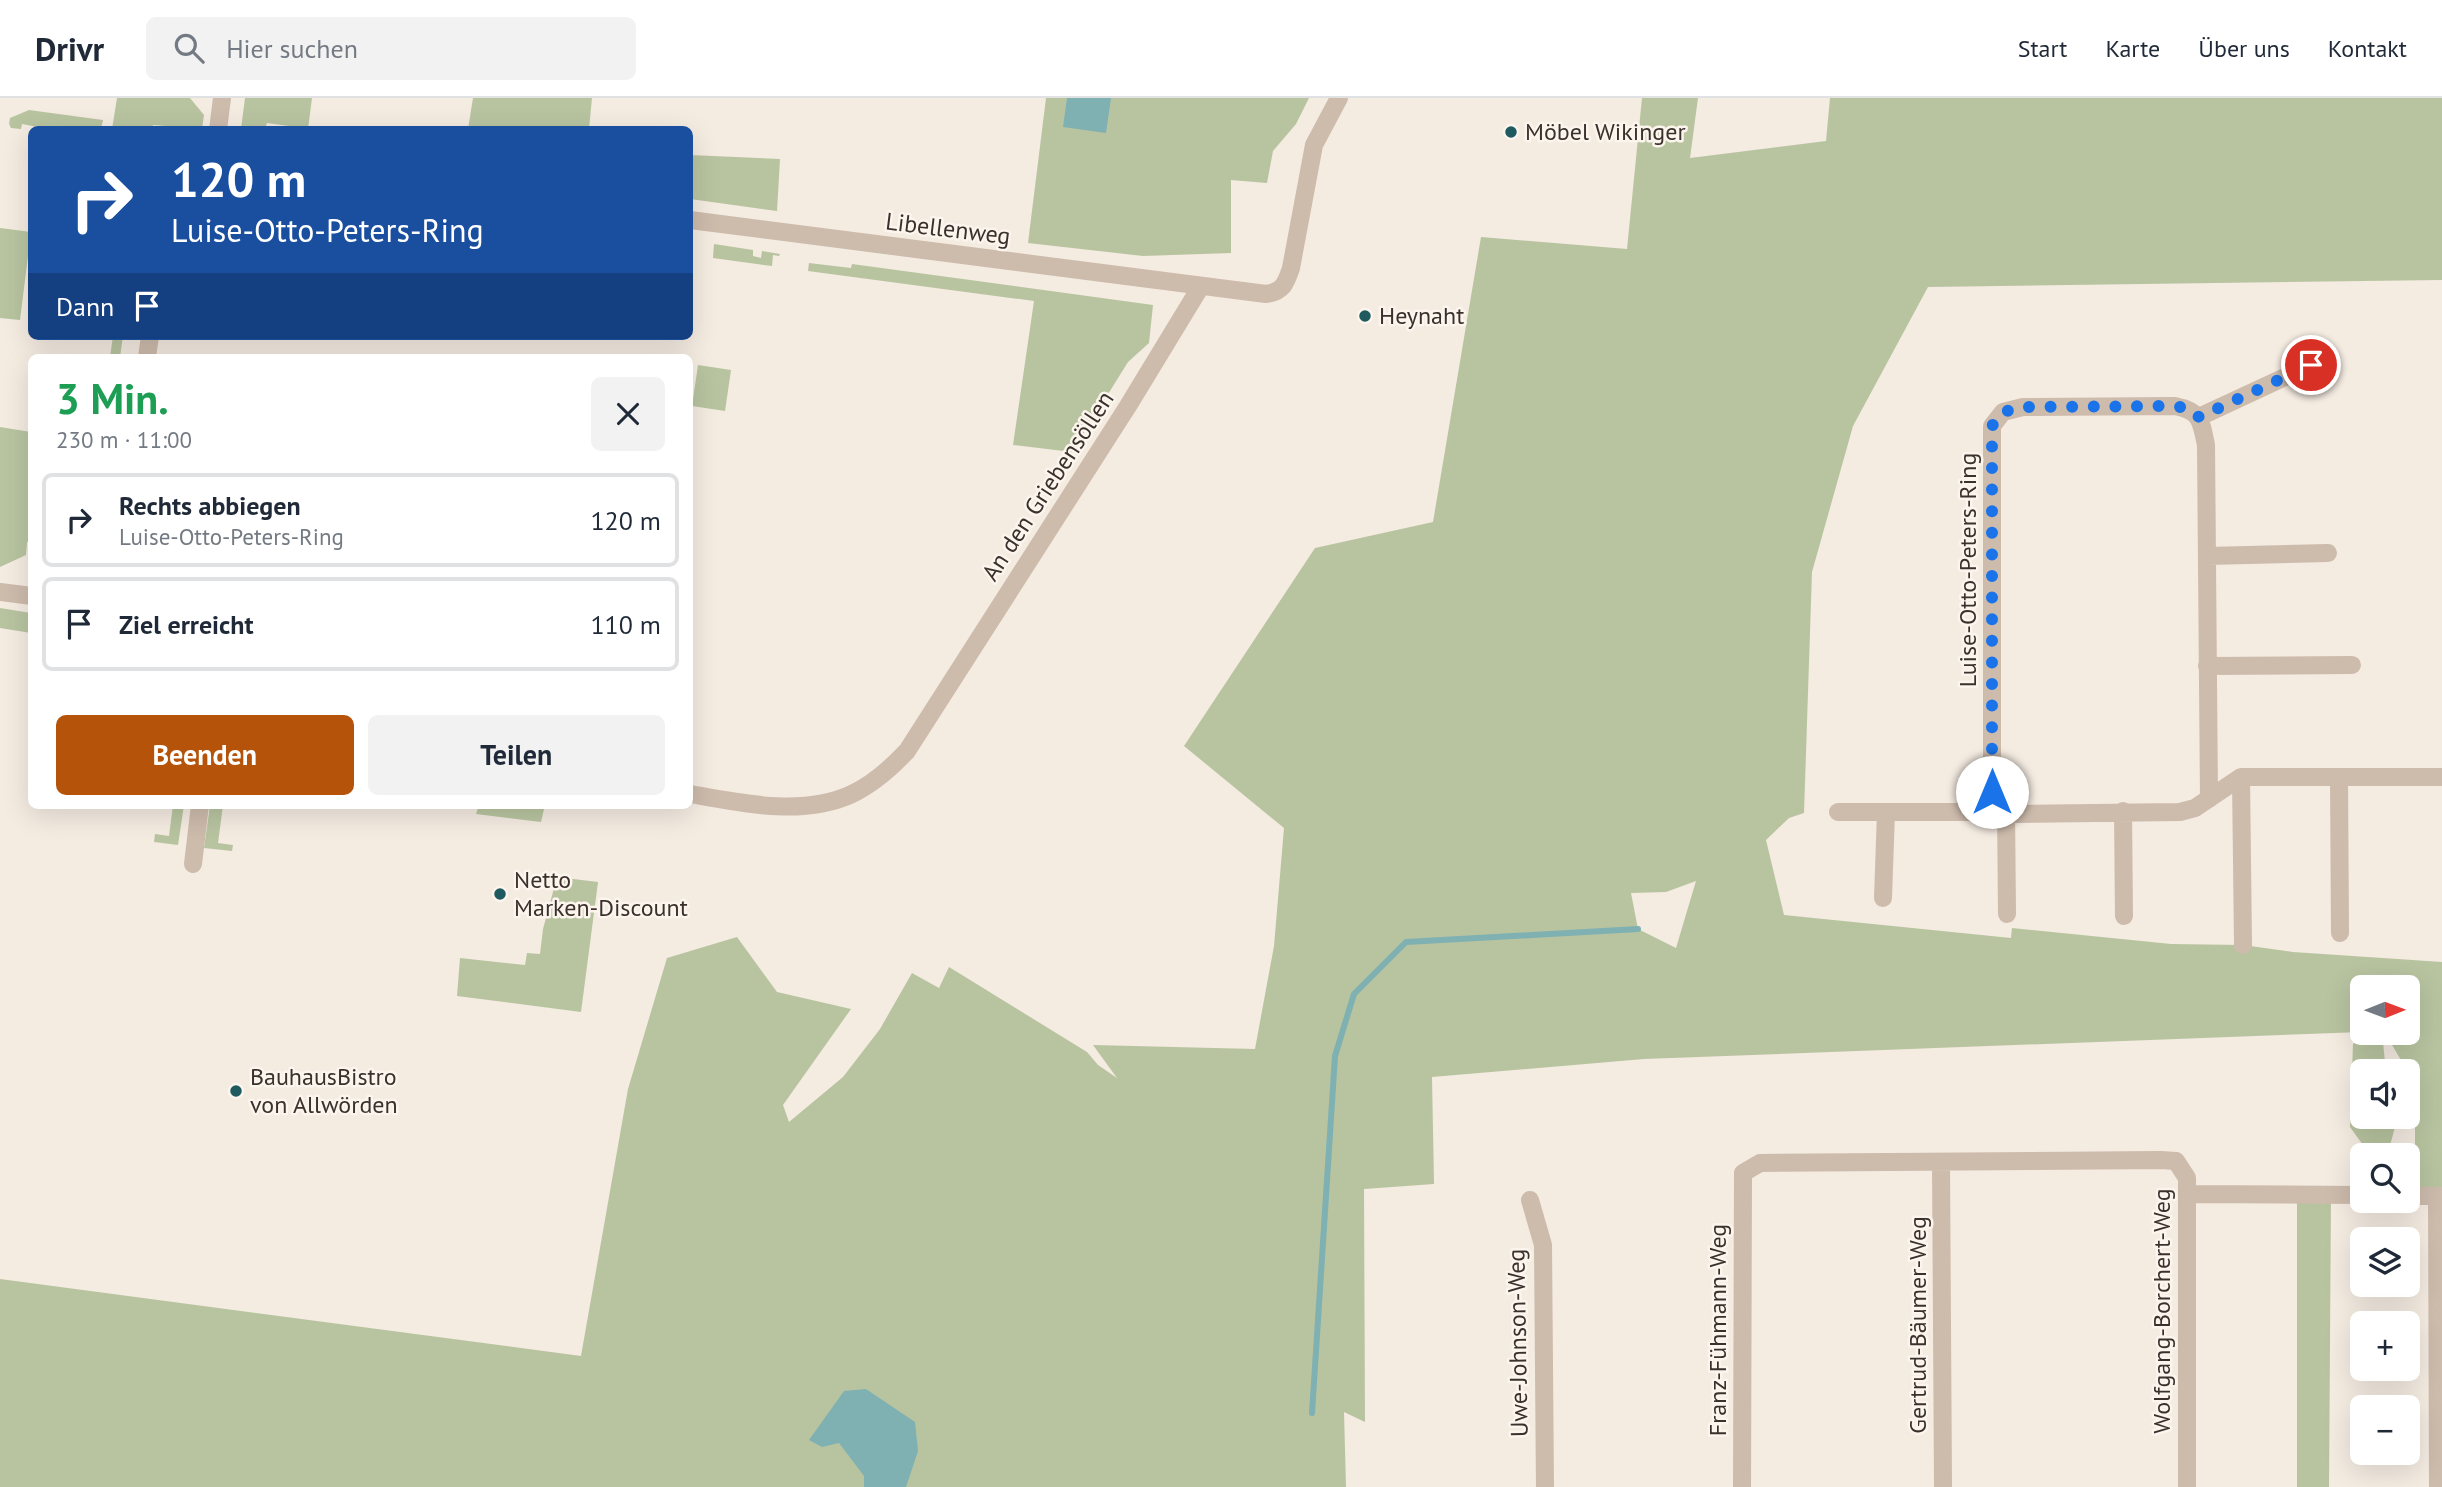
<!DOCTYPE html>
<html lang="de">
<head>
<meta charset="utf-8">
<style>
	:root { --surface:#fff; --page:#f2f2f3; --text:#1f2937; --muted:#747a83; --line:#e0e1e3; --accent:#b45309 }
	body { margin:0; font-family:"PT Sans",sans-serif; background:var(--page); color:var(--text); height:100vh; display:flex; flex-direction:column; font-size:26px; white-space:nowrap }
	* { box-sizing:border-box; margin:0 }
	p { font-size:23px; color:var(--muted) }
	.icon { flex:none; width:38px; height:38px; fill:none; stroke:currentColor; stroke-width:2; stroke-linecap:round; stroke-linejoin:round }
	.map { position:relative; flex:1; overflow:hidden }
	.panel { position:absolute; left:28px; top:256px; width:665px; height:455px; display:flex; flex-direction:column; background:var(--surface); border-radius:10px; box-shadow:0 7px 28px #0002 }
	.panel>* { flex:none }
	.guide { position:absolute; left:28px; top:28px; width:665px; height:214px; border-radius:10px; box-shadow:0 7px 28px #0002; background:#1a4fa0; color:#fff; overflow:hidden }
	.needle { width:46px; rotate:89deg }
	.buttons { position:absolute; left:2350px; top:877px; display:grid; gap:14px }
	.buttons a { display:grid; place-items:center; width:70px; height:70px; border-radius:10px; background:var(--surface); box-shadow:0 7px 28px #0002; font-size:35px }
	.pin { position:absolute; display:grid; place-items:center; width:60px; height:60px; color:#fff; margin:-30px; border:4px solid #fff; border-radius:50%; box-shadow:0 2px 7px #0007 }
	.me { position:absolute; width:77px; margin:-38px; rotate:0deg; stroke-linejoin:round; filter:drop-shadow(0 0 5px #0008) }
	.turn { display:flex; align-items:center; gap:24px; height:147px; padding:0 28px; font-size:32px }
	.turn .icon { width:91px; height:91px; stroke-width:2.5 }
	.turn b { display:block; font-size:49px; line-height:60px }
	.then { display:flex; align-items:center; height:66px; padding:0 28px; background:#0003; gap:14px; font-size:26px }
	.round { display:grid; place-items:center; flex:none; width:74px; height:74px; border-radius:10px; background:var(--page) }
	.head { display:flex; align-items:center; justify-content:space-between; height:119px; padding:0 28px }
	h1 { font-size:42px; font-weight:600; line-height:52px; color:#1e9e55 }
	.primary-button { display:flex; gap:14px; margin-top:auto; padding:14px 28px }
	.primary-button a { flex:1; height:80px; border-radius:10px; background:var(--accent); color:#fff; font-size:28px; font-weight:600; line-height:80px; text-align:center }
	.primary-button a+a { background:var(--page); color:var(--text) }
	ul { padding:0; list-style:none }
	li { display:flex; align-items:center; gap:21px; height:94px; margin:0 14px 10px; padding:0 14px; border:4px solid var(--line); border-radius:10px }
	li div { flex:1 }
	li b { display:block; font-size:26px }
	li em { font-style:normal }
	header { display:flex; align-items:center; gap:42px; box-sizing:border-box; height:98px; padding:0 35px; background:var(--surface); border-bottom:2px solid var(--line) }
	header strong { font-size:33px }
	nav { display:flex; gap:38px; margin-inline-start:auto; font-size:24px }
	.search { width:490px; height:63px; background:var(--page); display:flex; align-items:center; gap:18px; box-sizing:border-box; padding:0 24px; border-radius:10px; color:var(--muted); font-size:26px }
	.map>svg:first-child { display:block }
	.green { fill:#b8c4a0; fill-rule:evenodd }
	.water { fill:#7fb0b2 }
	.lines { fill:none; stroke-linecap:round; stroke-linejoin:round }
	.stream { stroke:#7fb0b2; stroke-width:6 }
	.minor { stroke:#cdbbac; stroke-width:18 }
	.route { stroke:#1a73e8; stroke-width:12; stroke-dasharray:0 21.6 }
	.poi-dot { fill:#1f5a5e; stroke:#fbf5ee; stroke-width:2.5 }
	.labels { text-anchor:middle; stroke-width:5; stroke-linejoin:round; paint-order:stroke }
	.poi-label { font-size:24px; fill:#3b302b; stroke:#fbf5ee; text-anchor:start }
	.street-label { font-size:24px; fill:#3b302b; stroke:#fbf5ee }
</style>
</head>
<body>
<header>
<strong>Drivr</strong>
<div class="search"><svg class="icon" aria-label="search" viewBox="0 0 24 24"><circle cx="10" cy="10" r="6"/><path d="M15 15l6 6"/></svg>Hier suchen</div>
<nav><a>Start</a><a>Karte</a><a>Über uns</a><a>Kontakt</a></nav>
</header>
<div class="map">
<svg width="2442" height="1389" viewBox="0 0 2442 1389">
	<rect width="100%" height="100%" fill="#f4ebe1"/>
	<path class="green" d="M 117,0 L 190,0 L 204,17 L 202,31 L 153,27 L 152,31 L 112,31 Z
		M 245,0 L 312,0 L 308,31 L 296,31 L 296,29 L 267,25 L 265,31 L 241,31 Z
		M 473,0 L 592,0 L 589,31 L 468,31 Z
		M 1046,0 L 1309,0 L 1296,26 L 1273,53 L 1267,85 L 1231,82 L 1231,155 L 1143,158 L 1028,145 Z
		M 1642,0 L 1698,0 L 1690,60 L 1826,43 L 1830,0 L 2442,0 L 2442,182 L 1928,189 L 1853,328 L 1812,474 L 1804,715 L 1789,720 L 1766,742 L 1784,817 L 2011,840 L 2012,830 L 2171,846 L 2243,847 L 2293,854 L 2442,864 L 2442,1098 L 2415,1098 L 2415,986 L 2385,935 L 2408,934 L 2408,889 L 2362,889 L 2362,934 L 1644,961 L 1432,979 L 1434,1086 L 1364,1091 L 1365,1324 L 1344,1314 L 1346,1389 L 0,1389 L 0,1181 L 581,1258 L 628,991 L 667,860 L 737,839 L 777,894 L 851,911 L 783,1007 L 789,1024 L 843,979 L 880,931 L 912,875 L 939,890 L 949,869 L 1087,954 L 1098,967 L 1117,980 L 1093,947 L 1255,951 L 1274,848 L 1284,730 L 1184,648 L 1315,450 L 1433,424 L 1481,139 L 1627,151 ZM 1696,783 L 1676,850 L 1638,831 L 1631,795 L 1666,794 Z
		M 29,12 L 103,22 L 101,31 L 48,31 L 22,26 L 21,31 L 11,30 L 9,26 L 10,20 Z
		M 690,57 L 780,61 L 777,113 L 690,101 Z
		M 0,130 L 31,134 L 20,222 L 0,220 Z
		M 714,146 L 753,152 L 753,158 L 761,160 L 762,153 L 780,156 L 779,158 L 773,157 L 772,168 L 713,160 Z
		M 809,165 L 851,170 L 852,166 L 1153,207 L 1149,245 L 1128,264 L 1072,354 L 1013,347 L 1034,203 L 808,173 Z
		M 113,238 L 123,238 L 120,259 L 110,259 Z
		M 698,267 L 731,272 L 725,313 L 692,308 Z
		M 0,329 L 31,334 L 32,442 L 27,444 L 26,457 L 0,469 Z
		M 0,510 L 31,515 L 31,535 L 0,530 Z
		M 173,707 L 184,707 L 178,747 L 154,744 L 155,736 L 169,738 Z
		M 210,707 L 223,707 L 218,745 L 233,747 L 232,753 L 204,750 Z
		M 479,707 L 545,707 L 541,724 L 476,716 Z
		M 557,779 L 598,784 L 581,914 L 457,898 L 460,860 L 525,867 L 527,855 L 540,856 L 543,831 Z
		M 2364,935 L 2382,935 L 2386,973 L 2362,973 L 2362,1018 L 2393,1019 L 2395,1029 L 2388,1055 L 2363,1047 L 2350,1029 L 2353,946 Z
		M 2297,1097 L 2331,1097 L 2329,1389 L 2297,1389 Z"/>
	<path class="water" d="M 1067,0 L 1111,0 L 1106,35 L 1063,29 Z
		M 866,1291 L 915,1324 L 918,1353 L 906,1389 L 864,1389 L 864,1378 L 839,1345 L 822,1349 L 809,1342 L 844,1293 Z"/>
	<g class="lines">
		<path class="stream" d="M 1312,1315 L 1335,958 L 1354,896 L 1406,844 L 1638,831"/>
		<path class="minor" d="M 218,32 L 222,0
			M 690,122 L 1266,196 C 1283,194 1286,185 1291,170 L 1314,47 L 1339,0
			M 147,259 L 150,238
			M 2199,319 L 2311,267
			M 2207,458 L 2328,455
			M 0,494 L 32,498
			M 2207,568 L 2352,567
			M 2241,679 L 2243,847
			M 2339,679 L 2340,835
			M 690,696 C 740,705 803,719 852,696 C 873,686 891,670 907,653 L 1128,308 L 1201,188
			M 2209,701 L 2206,347 C 2201,323 2201,313 2175,308 L 2023,309 L 2003,314 L 1992,328 L 1992,693 C 1999,707 2003,712 2018,716 L 2180,714 L 2195,710 L 2241,679 L 2442,679
			M 2006,712 L 2007,816
			M 2123,713 L 2124,818
			M 1838,714 L 1975,714 L 1999,707
			M 193,766 L 200,707
			M 1883,800 L 1886,714
			M 1941,1065 L 1943,1389
			M 2188,1096 L 2362,1097
			M 2408,1098 L 2442,1098
			M 2437,1098 L 2438,1389
			M 1530,1102 L 1543,1147 L 1545,1389
			M 1742,1389 L 1743,1075 L 1760,1065 L 2161,1062 L 2176,1063 L 2187,1080 L 2187,1389"/>
	</g>
	<g class="lines">
		<path class="route" d="M 1992,694 L 1992,328 L 2003,314 L 2023,309 L 2175,308 L 2190,311 L 2199,319 L 2311,267"/>
	</g>
	<g class="poi-dot">
		<circle cx="1511" cy="34" r="7"/>
		<circle cx="1365" cy="218" r="7"/>
		<circle cx="500" cy="796" r="7"/>
		<circle cx="236" cy="993" r="7"/>
	</g>
	<g class="labels">
		<g class="poi-label">
			<text x="1525" y="42">Möbel Wikinger</text>
			<text x="1379" y="226">Heynaht</text>
			<text x="514" y="790">Netto<tspan x="514" dy="28">Marken-Discount</tspan></text>
			<text x="250" y="987">BauhausBistro<tspan x="250" dy="28">von Allwörden</tspan></text>
		</g>
		<g class="street-label">
			<text transform="translate(948 131) rotate(7)" y="8">Libellenweg</text>
			<text transform="translate(1048 388) rotate(-57)" y="8">An den Griebensöllen</text>
			<text transform="translate(1968 472) rotate(-90)" y="8">Luise-Otto-Peters-Ring</text>
			<text transform="translate(2162 1213) rotate(-90)" y="8">Wolfgang-Borchert-Weg</text>
			<text transform="translate(1918 1227) rotate(-90)" y="8">Gertrud-Bäumer-Weg</text>
			<text transform="translate(1718 1232) rotate(-90)" y="8">Franz-Fühmann-Weg</text>
			<text transform="translate(1518 1245) rotate(-91)" y="8">Uwe-Johnson-Weg</text>
		</g>
	</g>
</svg>
<div class="buttons">
<a><svg class="needle" viewBox="-14 -14 28 28"><path d="M0-13l5 13h-10z" fill="#e53935"/><path d="M0 13l5-13h-10z" fill="#747a83"/></svg></a>
<a><svg class="icon" aria-label="sound" viewBox="0 0 24 24"><path d="M4 9h4l5-4v14l-5-4H4zM17 9q2 3 0 6"/></svg></a>
<a><svg class="icon" aria-label="search" viewBox="0 0 24 24"><circle cx="10" cy="10" r="6"/><path d="M15 15l6 6"/></svg></a>
<a><svg class="icon" aria-label="layers" viewBox="0 0 24 24"><path d="M12 4l9 5-9 5-9-5zM3 14l9 5 9-5"/></svg></a>
<a>+</a>
<a>−</a>
</div>
<div class="pin" style="left:2311px;top:267px;background:#d93025"><svg class="icon" aria-label="arrive" viewBox="0 0 24 24"><path d="M6 21V4h12l-3 4 3 4H6"/></svg></div>
<svg class="me" style="left:1992px;top:694px" viewBox="-20 -20 40 40"><circle r="19" fill="#fff"/><path d="M0-13L10 11 0 6-10 11z" fill="#1a73e8"/></svg>
<div class="guide">
<div class="turn"><svg class="icon" aria-label="right" viewBox="0 0 24 24"><path d="M7 20v-9h11M14 6l5 5-5 5"/></svg><div><b>120 m</b>Luise-Otto-Peters-Ring</div></div>
<div class="then">Dann<svg class="icon" aria-label="arrive" viewBox="0 0 24 24"><path d="M6 21V4h12l-3 4 3 4H6"/></svg></div>
</div>
<section class="panel">
<div class="head"><div><h1>3 Min.</h1><p>230 m · 11:00</p></div><a class="round"><svg class="icon" aria-label="close" viewBox="0 0 24 24"><path d="M6 6l12 12M18 6L6 18"/></svg></a></div>
<ul>
<li><svg class="icon" aria-label="right" viewBox="0 0 24 24"><path d="M7 20v-9h11M14 6l5 5-5 5"/></svg><div><b>Rechts abbiegen</b><p>Luise-Otto-Peters-Ring</p></div><em>120 m</em></li>
<li><svg class="icon" aria-label="arrive" viewBox="0 0 24 24"><path d="M6 21V4h12l-3 4 3 4H6"/></svg><div><b>Ziel erreicht</b></div><em>110 m</em></li>
</ul>
<div class="primary-button"><a>Beenden</a><a>Teilen</a></div>
</section>
</div>
</body>
</html>
